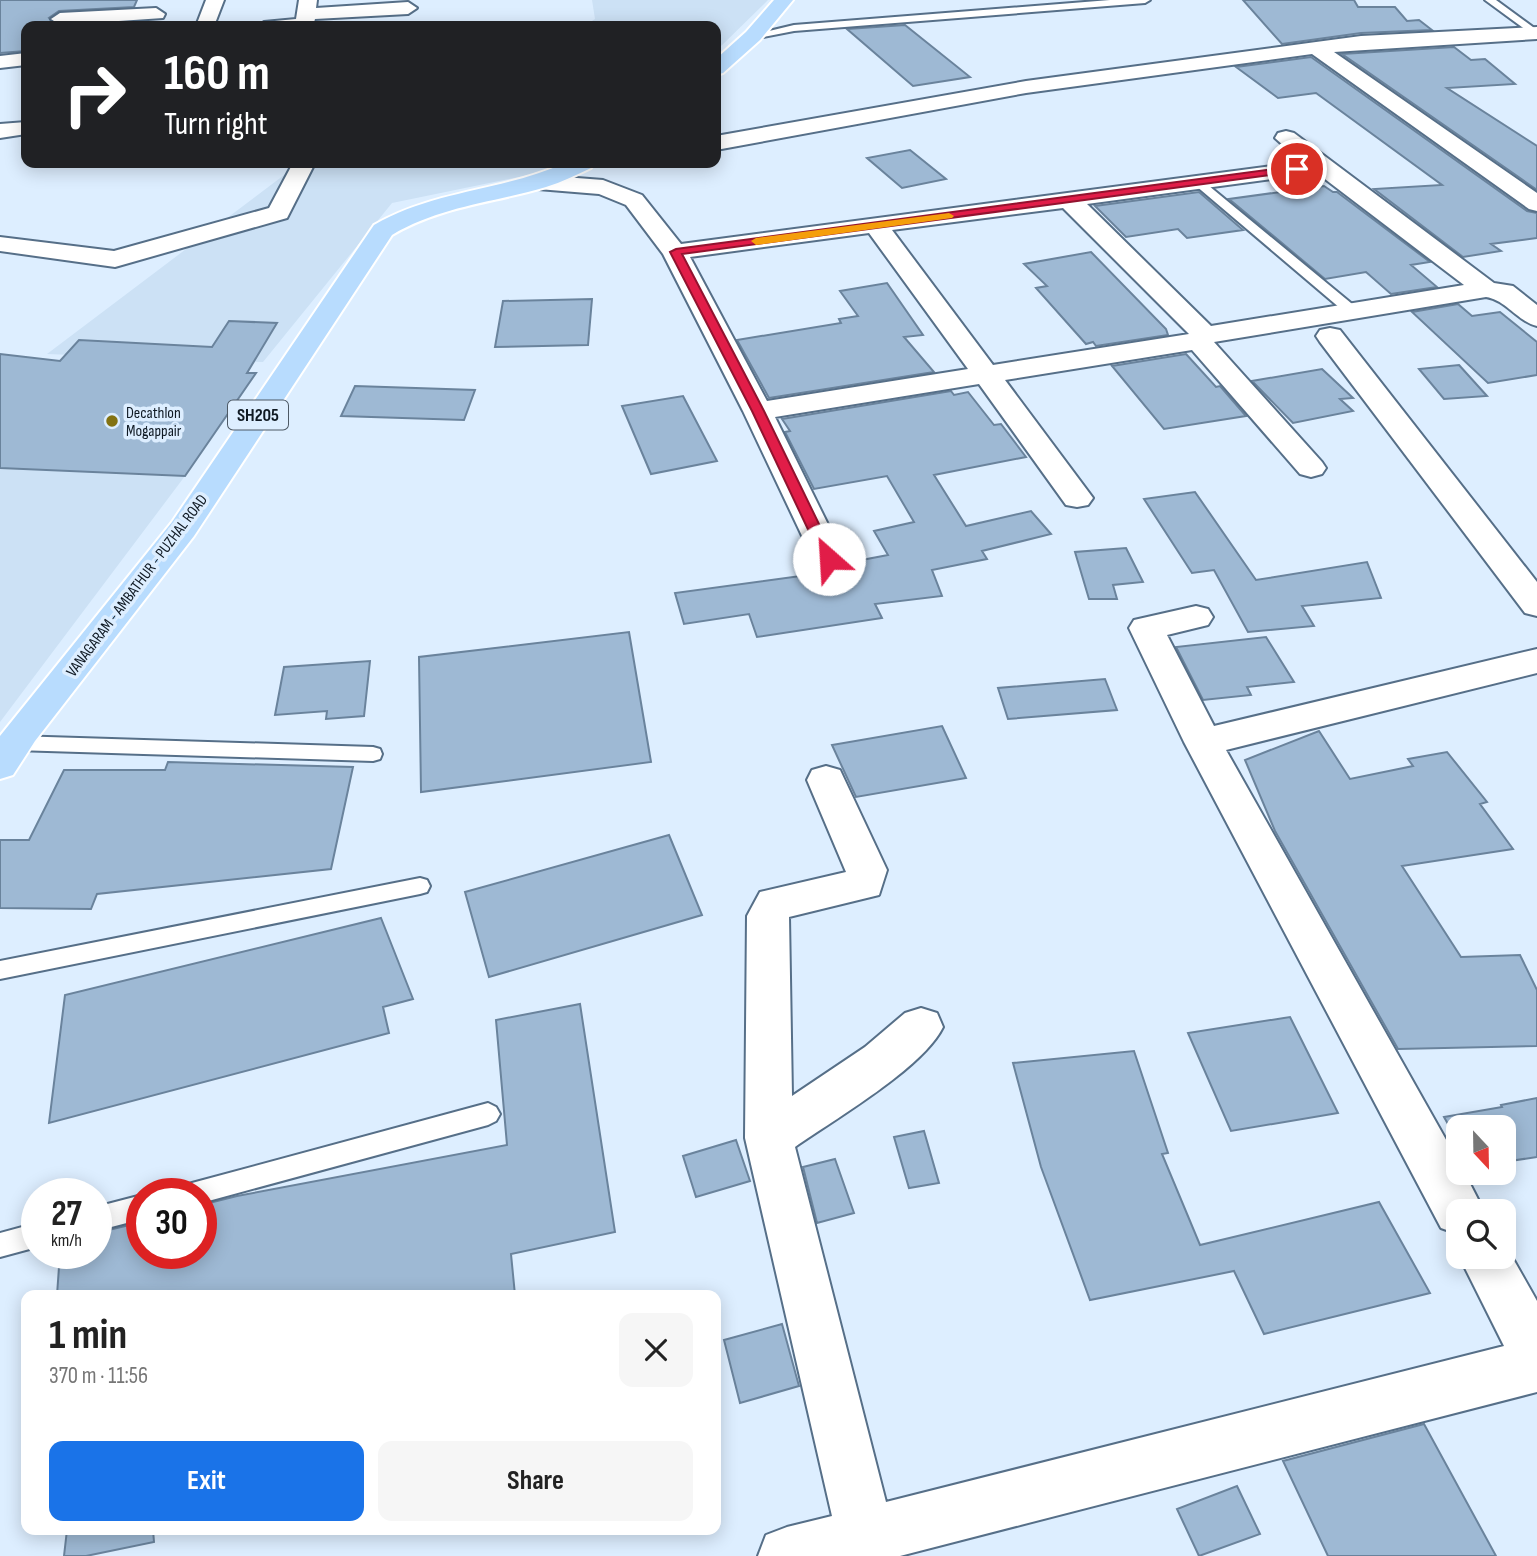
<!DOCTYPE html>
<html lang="en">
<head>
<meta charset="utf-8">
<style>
	:root { --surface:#fff; --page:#f6f6f6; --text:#222; --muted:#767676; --accent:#1a73e8 }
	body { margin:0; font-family:"Sofia Sans Condensed",sans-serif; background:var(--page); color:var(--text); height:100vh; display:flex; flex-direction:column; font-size:26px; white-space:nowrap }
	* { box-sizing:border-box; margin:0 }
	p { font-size:23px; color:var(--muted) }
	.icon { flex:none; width:38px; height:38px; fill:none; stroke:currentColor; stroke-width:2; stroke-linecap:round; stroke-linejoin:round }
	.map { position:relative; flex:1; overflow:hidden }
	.side { position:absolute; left:21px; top:1290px; width:700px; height:245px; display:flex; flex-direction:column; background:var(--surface); border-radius:14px; box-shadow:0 4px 18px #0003 }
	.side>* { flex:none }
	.top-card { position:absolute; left:21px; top:21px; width:700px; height:147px; border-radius:14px; box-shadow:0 4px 18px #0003; background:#202124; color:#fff; overflow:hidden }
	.needle { width:46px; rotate:158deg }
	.buttons { position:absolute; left:1446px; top:1115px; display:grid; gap:14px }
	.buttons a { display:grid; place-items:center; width:70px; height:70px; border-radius:14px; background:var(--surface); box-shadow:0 4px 18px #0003; font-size:35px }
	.speed { position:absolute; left:21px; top:1178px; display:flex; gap:14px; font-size:35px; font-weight:700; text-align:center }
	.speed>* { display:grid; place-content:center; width:91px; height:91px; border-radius:50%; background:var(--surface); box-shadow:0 4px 18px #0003; line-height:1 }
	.speed small { font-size:18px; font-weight:400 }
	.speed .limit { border:10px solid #d22; background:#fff; color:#111 }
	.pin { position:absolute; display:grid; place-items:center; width:60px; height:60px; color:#fff; margin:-30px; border:4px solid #fff; border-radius:50%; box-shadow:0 2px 7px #0007 }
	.me { position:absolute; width:77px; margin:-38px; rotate:334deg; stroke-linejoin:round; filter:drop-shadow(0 0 5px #0008) }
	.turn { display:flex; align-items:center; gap:24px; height:147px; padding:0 28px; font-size:32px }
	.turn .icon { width:91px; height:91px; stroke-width:2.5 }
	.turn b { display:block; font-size:49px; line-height:60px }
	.round { display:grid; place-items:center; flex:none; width:74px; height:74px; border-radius:14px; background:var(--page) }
	.headline { display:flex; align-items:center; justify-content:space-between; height:119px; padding:0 28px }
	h1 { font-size:42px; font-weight:700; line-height:52px }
	.button { display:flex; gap:14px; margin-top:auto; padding:14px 28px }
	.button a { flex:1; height:80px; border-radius:14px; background:var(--accent); color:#fff; font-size:28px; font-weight:700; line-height:80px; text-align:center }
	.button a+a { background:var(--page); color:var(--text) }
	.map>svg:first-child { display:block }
	.built { fill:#cce1f5 }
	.building { fill:#9eb9d4; stroke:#6a839c; stroke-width:2 }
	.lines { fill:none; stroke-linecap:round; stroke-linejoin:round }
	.service-casing { stroke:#566f88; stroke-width:4 }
	.minor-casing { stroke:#566f88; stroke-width:4 }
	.primary-casing { stroke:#fff; stroke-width:4 }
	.service { fill:#fff; fill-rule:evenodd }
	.minor { fill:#fff; fill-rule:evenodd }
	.primary { fill:#b8dcfe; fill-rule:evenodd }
	.route { fill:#e11d48; stroke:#92132f; stroke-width:2 }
	.slow { fill:#f59e0b }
	.poi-dot { fill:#837212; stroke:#def; stroke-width:2.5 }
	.labels { text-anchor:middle; stroke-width:7; stroke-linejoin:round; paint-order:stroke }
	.far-poi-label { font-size:16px; fill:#0f1923; stroke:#def; text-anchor:start }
	.far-street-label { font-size:16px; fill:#0f1923; stroke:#def }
	.shield { fill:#def; stroke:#4d5965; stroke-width:2 }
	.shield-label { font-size:18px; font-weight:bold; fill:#0f1923 }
</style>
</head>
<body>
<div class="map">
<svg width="1537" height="1556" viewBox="0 0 1537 1556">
	<rect width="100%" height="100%" fill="#def"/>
	<path class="built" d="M 592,0 L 768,0 L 716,51 L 716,26 L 584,26 L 595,19 Z
		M 300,163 L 564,163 L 553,170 L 392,203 L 263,362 L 47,354 Z
		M 0,468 L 185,476 L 0,722 Z"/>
	<path class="building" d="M 0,0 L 137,0 L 134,7 L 59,11 L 49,18 L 57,26 L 26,26 L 26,51 L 0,53 Z
		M 1243,0 L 1354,0 L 1358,7 L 1395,7 L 1407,21 L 1419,20 L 1432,30 L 1361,33 L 1282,44 Z
		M 905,25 L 970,77 L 913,86 L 847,29 Z
		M 1454,47 L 1471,60 L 1485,59 L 1515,84 L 1447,88 L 1537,146 L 1537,190 L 1342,54 Z
		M 1311,57 L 1527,211 L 1537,213 L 1537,238 L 1491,244 L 1501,251 L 1463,257 L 1374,189 L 1442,185 L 1316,93 L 1278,98 L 1236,67 Z
		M 910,150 L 946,179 L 902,188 L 867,158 Z
		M 1324,186 L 1333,192 L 1337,192 L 1430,262 L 1411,265 L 1437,287 L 1391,294 L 1366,272 L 1325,279 L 1229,199 Z
		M 1199,192 L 1243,230 L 1187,238 L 1178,229 L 1126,237 L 1095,206 Z
		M 1091,252 L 1166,329 L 1168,335 L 1096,346 L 1093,342 L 1086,344 L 1036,288 L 1047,286 L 1024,264 Z
		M 887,283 L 923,335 L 904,337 L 934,372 L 769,398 L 737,340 L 841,323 L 839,319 L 858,316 L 840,291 Z
		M 592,299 L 588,345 L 495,347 L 503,301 Z
		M 1458,304 L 1472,316 L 1500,312 L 1537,342 L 1537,375 L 1488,383 L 1412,312 Z
		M 229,321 L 277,323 L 247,373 L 256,373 L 185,476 L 0,468 L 0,354 L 60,361 L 79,340 L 212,347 Z
		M 1186,354 L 1216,387 L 1220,386 L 1246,416 L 1164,429 L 1112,366 Z
		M 1459,365 L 1487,396 L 1444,399 L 1419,369 Z
		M 1322,369 L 1353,398 L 1340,399 L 1353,411 L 1293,423 L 1252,381 Z
		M 355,386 L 475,390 L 464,420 L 341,416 Z
		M 951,391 L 954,395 L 968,392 L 994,425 L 1001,424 L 1026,457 L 934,475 L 966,526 L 1031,511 L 1051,534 L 982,551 L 987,559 L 932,570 L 942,596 L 875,604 L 882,618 L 757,637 L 749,614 L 684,624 L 675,593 L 830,572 L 842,569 L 846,563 L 888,555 L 874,531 L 914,522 L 887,476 L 814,489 L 785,432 L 790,431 L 782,419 Z
		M 683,396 L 717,461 L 651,474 L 622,406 Z
		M 1195,492 L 1256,580 L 1367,562 L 1381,598 L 1302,606 L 1314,626 L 1248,632 L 1214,570 L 1192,573 L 1144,499 Z
		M 1126,548 L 1143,582 L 1113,585 L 1117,599 L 1089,599 L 1075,552 Z
		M 629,632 L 651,762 L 421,792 L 419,657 Z
		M 1266,637 L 1294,682 L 1247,687 L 1251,695 L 1203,700 L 1176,647 Z
		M 370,661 L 364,716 L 326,719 L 327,711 L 275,715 L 284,667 Z
		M 1105,679 L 1117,710 L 1008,719 L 998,688 Z
		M 942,726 L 966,778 L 856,797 L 832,745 Z
		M 1319,731 L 1350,779 L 1413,766 L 1408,759 L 1447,752 L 1487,802 L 1480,804 L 1513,849 L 1402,866 L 1461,957 L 1520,955 L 1537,990 L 1537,1046 L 1398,1049 L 1275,831 L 1245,760 Z
		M 168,762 L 353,767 L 331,869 L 97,894 L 91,909 L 0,908 L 0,840 L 29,840 L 64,770 L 165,770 Z
		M 669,835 L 702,915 L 489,977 L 465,892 Z
		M 381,918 L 413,999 L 383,1007 L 389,1033 L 49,1123 L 65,995 Z
		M 580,1004 L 615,1232 L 511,1254 L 515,1295 L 57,1295 L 60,1253 L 96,1253 L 96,1233 L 142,1222 L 142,1253 L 201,1253 L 201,1205 L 237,1196 L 507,1145 L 496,1020 Z
		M 1290,1017 L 1338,1113 L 1231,1131 L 1188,1033 Z
		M 1134,1051 L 1168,1153 L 1162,1154 L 1200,1245 L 1379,1202 L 1430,1293 L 1264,1334 L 1234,1271 L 1090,1300 L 1041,1167 L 1013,1063 Z
		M 1537,1098 L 1537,1157 L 1503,1162 L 1503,1127 L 1458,1127 L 1458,1142 L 1444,1117 L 1502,1107 L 1501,1105 Z
		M 924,1131 L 939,1183 L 909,1188 L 894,1137 Z
		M 736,1140 L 750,1181 L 696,1197 L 683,1156 Z
		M 835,1159 L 854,1213 L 817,1223 L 803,1167 Z
		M 782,1324 L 799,1386 L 740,1403 L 724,1340 Z
		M 1424,1424 L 1496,1556 L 1328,1556 L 1283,1461 Z
		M 1237,1486 L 1260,1534 L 1199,1556 L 1177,1509 Z
		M 67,1530 L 153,1530 L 154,1542 L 86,1556 L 64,1556 Z"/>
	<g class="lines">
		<defs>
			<path id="service" d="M 1110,0 L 1150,0 L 1145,3 L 794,31 L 753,39 L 748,36 L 794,25 Z
				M 1485,0 L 1496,0 L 1537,30 L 1537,38 Z
				M 1195,181 L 1203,181 L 1357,308 L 1357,314 L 1347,314 L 1195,185 Z
				M 15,736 L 373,747 L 380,749 L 382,754 L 380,759 L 373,761 L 15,750 L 8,748 L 6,743 L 8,738 Z
				M 420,878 L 427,880 L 430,886 L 427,892 L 420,894 L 0,979 L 0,961 Z
				M 488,1103 L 496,1107 L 500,1114 L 496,1121 L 488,1125 L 201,1203 L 201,1194 L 180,1194 L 183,1186 L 192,1183 Z
				M 142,1195 L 142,1219 L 96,1231 L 96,1207 Z
				M 37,1223 L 37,1247 L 0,1257 L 0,1233 Z"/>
			<path id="minor" d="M 206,0 L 224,0 L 214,26 L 196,26 Z
				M 299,0 L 317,0 L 316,8 L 408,2 L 417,8 L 408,14 L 315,19 L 313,26 L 262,26 L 264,22 L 296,19 Z
				M 156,8 L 165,14 L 163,18 L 60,25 L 51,19 L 60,13 Z
				M 1537,27 L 1537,39 L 1334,52 L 1537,193 L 1537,211 L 1529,209 L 1312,54 L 1026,93 L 716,150 L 716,136 L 1026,81 L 1316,42 L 1361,36 Z
				M 26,53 L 26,65 L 0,68 L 0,56 Z
				M 26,122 L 26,134 L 0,138 L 0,124 Z
				M 1286,131 L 1294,133 L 1494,283 L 1513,286 L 1537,305 L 1537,326 C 1517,321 1506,300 1486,297 L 1214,342 L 1322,462 L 1326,468 L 1322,474 L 1311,477 L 1300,474 L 1192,350 L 1005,380 L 1093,498 L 1088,505 L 1077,507 L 1066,505 L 979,384 L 775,417 L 845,559 L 841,566 L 829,569 L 817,566 L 813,559 L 743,411 L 663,254 L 626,205 L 599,194 L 538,189 L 530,187 L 526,182 L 530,177 L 538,175 L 603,180 L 642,195 L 681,244 L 1302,162 L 1275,138 L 1278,133 ZM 1317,173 L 1464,285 L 1211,326 L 1087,204 ZM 1063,208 L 1189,334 L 993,365 L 892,230 ZM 869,233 L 968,369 L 767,401 L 690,257 Z
				M 293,163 L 315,163 L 287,218 L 115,267 L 0,251 L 0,237 L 114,251 L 269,208 Z
				M 1330,328 L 1340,330 L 1537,582 L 1537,616 L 1525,613 L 1320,342 L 1316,336 L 1320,330 Z
				M 1196,606 L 1208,609 L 1213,617 L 1208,625 L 1167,635 L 1214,726 L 1537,649 L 1537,673 L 1226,750 L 1458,1161 L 1458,1172 L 1464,1172 L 1484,1211 L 1458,1211 L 1458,1234 L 1441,1228 L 1184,742 L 1129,628 L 1134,620 Z
				M 826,766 L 840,770 L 887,870 L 879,895 L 789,917 L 792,1096 L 865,1047 L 905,1013 L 921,1008 L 937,1013 L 943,1027 C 923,1068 835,1119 795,1147 L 886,1502 L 1504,1346 L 1459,1256 L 1503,1256 L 1503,1241 L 1537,1301 L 1537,1392 L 900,1556 L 758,1556 L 766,1535 L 787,1527 L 832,1516 L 745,1138 L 747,916 L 760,892 L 846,872 L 807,780 L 812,770 Z"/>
			<path id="primary" d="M 774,0 L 793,0 L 760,40 L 723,73 L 716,75 L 716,59 L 746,32 Z
				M 565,163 L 594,163 L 591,168 C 576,175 562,182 546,187 C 493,203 441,206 392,235 L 194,536 L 35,741 L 13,775 L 0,779 L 0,736 L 172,522 L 374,225 C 434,190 503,191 565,163 Z"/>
		</defs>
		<use href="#service" class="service-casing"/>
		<use href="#minor" class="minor-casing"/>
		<use href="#primary" class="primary-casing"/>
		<use href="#service" class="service"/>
		<use href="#minor" class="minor"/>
		<use href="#primary" class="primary"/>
	</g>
	<path class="route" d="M 1297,166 L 1302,169 L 1300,171 L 682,254 L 764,411 L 836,559 L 829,563 L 822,559 L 752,411 L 670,252 L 676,249 Z"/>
	<path class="slow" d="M 949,213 L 954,216 L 952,218 L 756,245 L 751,241 L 756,238 Z"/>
	<circle class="poi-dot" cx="112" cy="421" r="7"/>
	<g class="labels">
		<g class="far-poi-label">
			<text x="126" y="418">Decathlon<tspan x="126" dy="18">Mogappair</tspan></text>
		</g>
		<g class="far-street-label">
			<text transform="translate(136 585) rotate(-53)" y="6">VANAGARAM - AMBATHUR - PUZHAL ROAD</text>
		</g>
		<rect class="shield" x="228" y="400.5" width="60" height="29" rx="5"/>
		<g class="shield-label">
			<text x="258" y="421">SH205</text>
		</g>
	</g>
</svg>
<div class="buttons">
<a><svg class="needle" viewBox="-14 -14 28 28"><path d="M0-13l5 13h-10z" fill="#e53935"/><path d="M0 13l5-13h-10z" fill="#767676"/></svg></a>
<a><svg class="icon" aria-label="search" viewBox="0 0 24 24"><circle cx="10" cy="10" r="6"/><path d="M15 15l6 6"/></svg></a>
</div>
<div class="speed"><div>27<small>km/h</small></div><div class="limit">30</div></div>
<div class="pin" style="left:1297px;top:169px;background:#d93025"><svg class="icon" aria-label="arrive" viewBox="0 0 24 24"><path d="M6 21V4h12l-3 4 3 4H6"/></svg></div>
<svg class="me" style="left:829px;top:559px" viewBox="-20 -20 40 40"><circle r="19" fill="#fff"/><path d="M0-13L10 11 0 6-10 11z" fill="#e11d48"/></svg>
<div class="top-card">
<div class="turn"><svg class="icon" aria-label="right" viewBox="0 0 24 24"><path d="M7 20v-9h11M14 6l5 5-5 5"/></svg><div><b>160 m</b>Turn right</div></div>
</div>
<section class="side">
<div class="headline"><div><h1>1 min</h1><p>370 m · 11:56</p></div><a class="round"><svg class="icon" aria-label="close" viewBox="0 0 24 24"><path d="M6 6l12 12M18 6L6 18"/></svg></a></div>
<div class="button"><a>Exit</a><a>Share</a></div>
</section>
</div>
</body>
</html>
